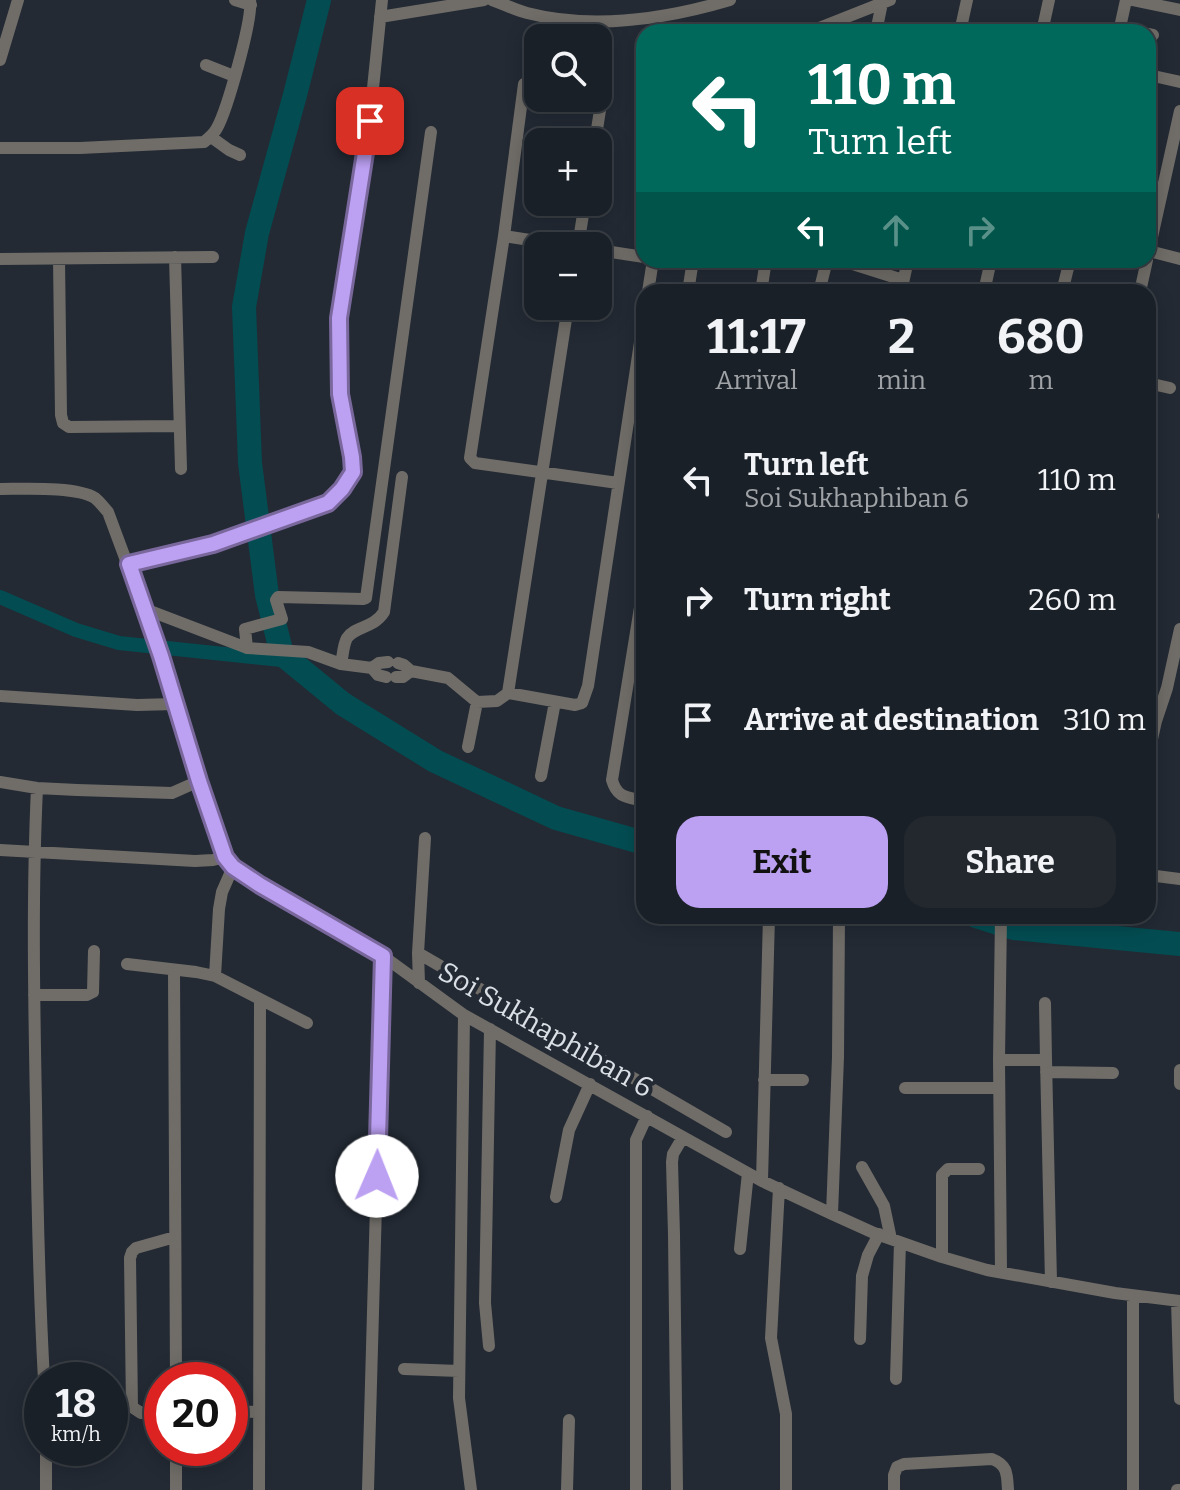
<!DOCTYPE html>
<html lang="en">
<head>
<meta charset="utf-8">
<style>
	:root { --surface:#1a2027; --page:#23282f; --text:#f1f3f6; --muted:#9fa3a7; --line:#383e44; --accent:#bca0f2 }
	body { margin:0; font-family:Bitter,serif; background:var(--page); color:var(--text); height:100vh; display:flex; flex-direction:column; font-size:30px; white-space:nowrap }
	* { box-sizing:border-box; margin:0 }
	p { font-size:26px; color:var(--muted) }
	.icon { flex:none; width:44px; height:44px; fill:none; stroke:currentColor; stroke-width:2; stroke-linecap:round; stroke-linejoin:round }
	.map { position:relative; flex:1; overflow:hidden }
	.sheet { position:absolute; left:636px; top:284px; width:520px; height:640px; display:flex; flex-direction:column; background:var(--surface); border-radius:24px; box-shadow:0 4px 20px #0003,0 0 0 2px var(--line) }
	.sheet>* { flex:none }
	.top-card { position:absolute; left:636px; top:24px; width:520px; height:244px; border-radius:24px; box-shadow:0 4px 20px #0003,0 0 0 2px var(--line); background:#00695c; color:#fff; overflow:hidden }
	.fabs { position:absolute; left:524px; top:24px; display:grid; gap:16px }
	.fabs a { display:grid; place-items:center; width:88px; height:88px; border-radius:16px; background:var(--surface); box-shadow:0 4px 20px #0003,0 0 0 2px var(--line); font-size:40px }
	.speed { position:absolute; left:24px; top:1362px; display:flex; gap:16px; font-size:40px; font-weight:700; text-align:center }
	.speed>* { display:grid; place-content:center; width:104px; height:104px; border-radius:50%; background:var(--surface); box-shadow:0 4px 20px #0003,0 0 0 2px var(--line); line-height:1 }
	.speed small { font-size:20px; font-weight:400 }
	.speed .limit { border:12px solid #d22; background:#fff; color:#111 }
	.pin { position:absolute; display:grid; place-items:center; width:68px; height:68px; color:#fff; margin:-34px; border-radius:16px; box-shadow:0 4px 12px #0006 }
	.me { position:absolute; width:88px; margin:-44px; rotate:1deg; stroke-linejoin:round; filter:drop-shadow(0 0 6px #0008) }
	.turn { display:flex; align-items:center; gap:28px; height:168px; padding:0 40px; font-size:36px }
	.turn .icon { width:104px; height:104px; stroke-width:2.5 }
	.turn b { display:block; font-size:56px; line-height:68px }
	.lanes { display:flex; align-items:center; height:76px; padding:0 40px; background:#0003; justify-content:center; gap:40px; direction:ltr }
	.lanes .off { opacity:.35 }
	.eta { display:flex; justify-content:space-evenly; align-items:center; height:136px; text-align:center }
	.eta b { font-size:48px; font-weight:700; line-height:56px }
	.button { display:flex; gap:16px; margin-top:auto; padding:16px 40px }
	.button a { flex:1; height:92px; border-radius:24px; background:var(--accent); color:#111; font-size:32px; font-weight:700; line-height:92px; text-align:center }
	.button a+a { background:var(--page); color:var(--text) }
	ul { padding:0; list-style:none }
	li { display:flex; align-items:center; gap:24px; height:120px; padding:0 40px }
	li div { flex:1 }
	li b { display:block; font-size:30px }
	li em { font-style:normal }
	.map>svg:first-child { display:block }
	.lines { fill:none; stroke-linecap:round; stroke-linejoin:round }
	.canal { stroke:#034d52; stroke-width:14 }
	.river { stroke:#034d52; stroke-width:24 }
	.minor { stroke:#706d68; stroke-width:12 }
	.route-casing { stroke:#7a689d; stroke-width:20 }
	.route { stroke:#bca0f2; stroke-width:14 }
	.labels { text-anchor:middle; stroke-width:8; stroke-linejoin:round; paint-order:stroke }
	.street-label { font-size:28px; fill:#dbe0e6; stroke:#232a34 }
</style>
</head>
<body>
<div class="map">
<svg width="1180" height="1490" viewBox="0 0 1180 1490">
	<rect width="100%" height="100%" fill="#232a34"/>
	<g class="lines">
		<path class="canal" d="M 0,597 L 76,630 L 119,643 L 291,661"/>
		<path class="river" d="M 319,0 L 295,95 L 257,233 L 244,307 L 250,463 L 267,595 L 282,654 L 343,704 L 435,761 L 556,818 L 644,843
			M 976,916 L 1014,928 L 1180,944"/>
		<path class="minor" d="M 235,0 L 251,5
			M 492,0 C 504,4 515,10 527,13 C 593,30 666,19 730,0
			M 1132,0 L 1180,10
			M 380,17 L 484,0
			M 1120,28 L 1137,32
			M 809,32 L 890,0
			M 876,32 L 882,3
			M 960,32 L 967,0
			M 1042,32 L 1049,0
			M 1119,32 L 1126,0
			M 1148,34 L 1153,35
			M 0,60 L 18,0
			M 206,65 L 234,76
			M 1158,77 L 1180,82
			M 524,84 L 504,236 L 470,458 L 475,463 L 618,483
			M 211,137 L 229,150 L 240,155
			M 595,142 L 603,91
			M 0,148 L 80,148 L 204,142 C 209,138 214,134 217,128 C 227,110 253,19 250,0
			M 504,236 L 569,246
			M 578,246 L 585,202
			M 598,250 L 644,257
			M 1149,251 L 1180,259
			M 1148,255 L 1180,111
			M 175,257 L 181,469
			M 0,259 L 213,257
			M 59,259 L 61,415 L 63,423 L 69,427 L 179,426
			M 840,260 L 903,280
			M 1064,286 L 1090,292
			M 648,292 L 653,260
			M 688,292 L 693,260
			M 761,292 L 766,260
			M 819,292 L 827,260
			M 901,292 L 908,260
			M 984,292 L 991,260
			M 1062,292 L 1070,260
			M 1140,292 L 1147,260
			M 1148,383 L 1170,388
			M 0,489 C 22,489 77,486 95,498 C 100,502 104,508 108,512 L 154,636 L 221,847 L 229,863 L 243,873 L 383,956 L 464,1015 L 762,1181 L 832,1214 L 874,1233 L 942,1257 L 987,1270 L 1115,1293 L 1180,1301
			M 1148,515 L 1153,516
			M 129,564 L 213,544 L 328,503 L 342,489 L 353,472 L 352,457 L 340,394 L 339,318 L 367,147 L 382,0
			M 644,583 L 612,780 C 617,798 627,797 644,801
			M 145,609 L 247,648 L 308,652 L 341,664 L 372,668 L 378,675 L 386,677
			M 247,648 L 245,629 L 282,619 L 276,600 L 278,597 L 363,599 L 366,598 L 431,132
			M 398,663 L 404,665 L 411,671 L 448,678 L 477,702 L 497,701 L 508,693 L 568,306
			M 341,664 C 343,656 343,645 347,638 C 355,626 373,629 384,612 L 402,477
			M 372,668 L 379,663 L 388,662
			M 396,677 L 403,677 L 411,671
			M 508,693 L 575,705 L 582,703 L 588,686 L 644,316
			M 0,696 L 137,705 L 175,704
			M 468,747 L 477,702
			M 1148,757 L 1156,721 L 1167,688 L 1180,629
			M 541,776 L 555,702
			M 0,782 L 37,788 L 77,790 L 172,793 L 199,781
			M 37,788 C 32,894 34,1000 36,1105 C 37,1197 39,1288 44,1380
			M 0,850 L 195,861 L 213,860 L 225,857
			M 1148,875 L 1180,879
			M 418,953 L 726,1132
			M 127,964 L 196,972 L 215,976 L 307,1023
			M 174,970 L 176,1380
			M 215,976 L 219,909 L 222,892 L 233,867
			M 419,983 L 418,953 L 425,838
			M 34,995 L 87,995 L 93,992 L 94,951
			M 1045,1003 L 1046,1060
			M 464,1015 L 459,1398 L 471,1490
			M 999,1060 L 1046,1060 L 1051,1282
			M 1180,1070 L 1180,1084
			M 1046,1072 L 1113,1073
			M 764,1080 L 803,1080
			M 905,1088 L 999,1088
			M 862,1167 L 884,1206 L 891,1239
			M 762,1181 L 769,916
			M 779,1188 L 771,1338 L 786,1414 L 786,1490
			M 556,1197 L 569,1130 L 590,1084
			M 832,1214 L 838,1057 L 839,916
			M 740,1249 L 748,1173
			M 942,1257 L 942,1175 L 948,1169 L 979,1169
			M 1001,1272 L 999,1060 L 1001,916
			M 1177,1301 L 1180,1399
			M 860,1339 L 862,1276 L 868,1255 L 879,1234
			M 489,1346 L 485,1303 L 490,1029
			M 404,1369 L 459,1371
			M 896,1379 L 900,1242
			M 162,1411 L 141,1413 L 132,1407 L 130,1258 L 132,1252 L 136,1248 L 175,1237
			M 230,1411 L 259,1412
			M 46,1448 L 46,1490
			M 176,1490 L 176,1448
			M 259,1490 L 260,1001
			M 368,1490 L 383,956
			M 567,1490 L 569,1420
			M 636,1490 L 636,1140 L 647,1116
			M 677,1490 L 674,1235 L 672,1162 L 673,1154 L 683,1137
			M 894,1490 L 894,1475 L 897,1467 L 904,1464 L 992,1459 C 1008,1465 1007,1475 1008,1490
			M 1133,1490 L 1133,1296
			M 1177,1490 L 1180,1490"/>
	</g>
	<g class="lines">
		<defs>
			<path id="route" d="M 370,121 L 339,318 L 340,394 L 352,457 L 353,472 L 342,489 L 328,503 L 213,544 L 129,564 L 161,656 L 199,781 L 225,857 L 233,867 L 260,885 L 383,956 L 377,1176"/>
		</defs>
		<use href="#route" class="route-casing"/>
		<use href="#route" class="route"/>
	</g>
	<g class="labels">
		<g class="street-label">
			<text transform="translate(546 1029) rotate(30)" y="10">Soi Sukhaphiban 6</text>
		</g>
	</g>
</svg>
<div class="fabs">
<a><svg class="icon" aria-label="search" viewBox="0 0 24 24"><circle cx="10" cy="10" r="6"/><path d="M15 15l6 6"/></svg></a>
<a>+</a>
<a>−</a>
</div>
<div class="speed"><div>18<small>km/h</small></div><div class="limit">20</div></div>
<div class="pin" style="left:370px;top:121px;background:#d93025"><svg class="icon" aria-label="arrive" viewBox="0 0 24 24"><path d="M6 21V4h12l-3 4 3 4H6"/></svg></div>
<svg class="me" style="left:377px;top:1176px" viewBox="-20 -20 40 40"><circle r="19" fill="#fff"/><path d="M0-13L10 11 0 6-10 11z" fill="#bca0f2"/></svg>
<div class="top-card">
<div class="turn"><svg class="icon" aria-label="left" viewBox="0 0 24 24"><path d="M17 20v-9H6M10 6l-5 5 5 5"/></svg><div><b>110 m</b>Turn left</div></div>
<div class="lanes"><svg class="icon" aria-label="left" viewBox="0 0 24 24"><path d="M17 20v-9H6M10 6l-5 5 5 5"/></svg><svg class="icon off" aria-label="ahead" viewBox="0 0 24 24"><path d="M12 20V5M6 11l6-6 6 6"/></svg><svg class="icon off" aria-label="right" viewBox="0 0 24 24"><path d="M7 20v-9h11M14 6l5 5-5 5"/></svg></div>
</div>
<section class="sheet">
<div class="eta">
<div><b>11:17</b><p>Arrival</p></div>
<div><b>2</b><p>min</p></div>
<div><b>680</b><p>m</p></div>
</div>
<ul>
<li><svg class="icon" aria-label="left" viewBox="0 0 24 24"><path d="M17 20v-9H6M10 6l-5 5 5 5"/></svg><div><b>Turn left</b><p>Soi Sukhaphiban 6</p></div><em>110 m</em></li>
<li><svg class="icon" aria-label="right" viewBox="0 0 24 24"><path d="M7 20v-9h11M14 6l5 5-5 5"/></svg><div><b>Turn right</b></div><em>260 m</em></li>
<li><svg class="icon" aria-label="arrive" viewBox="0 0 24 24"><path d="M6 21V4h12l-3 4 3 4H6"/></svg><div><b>Arrive at destination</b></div><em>310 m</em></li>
</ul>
<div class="button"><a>Exit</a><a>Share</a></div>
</section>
</div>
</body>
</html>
